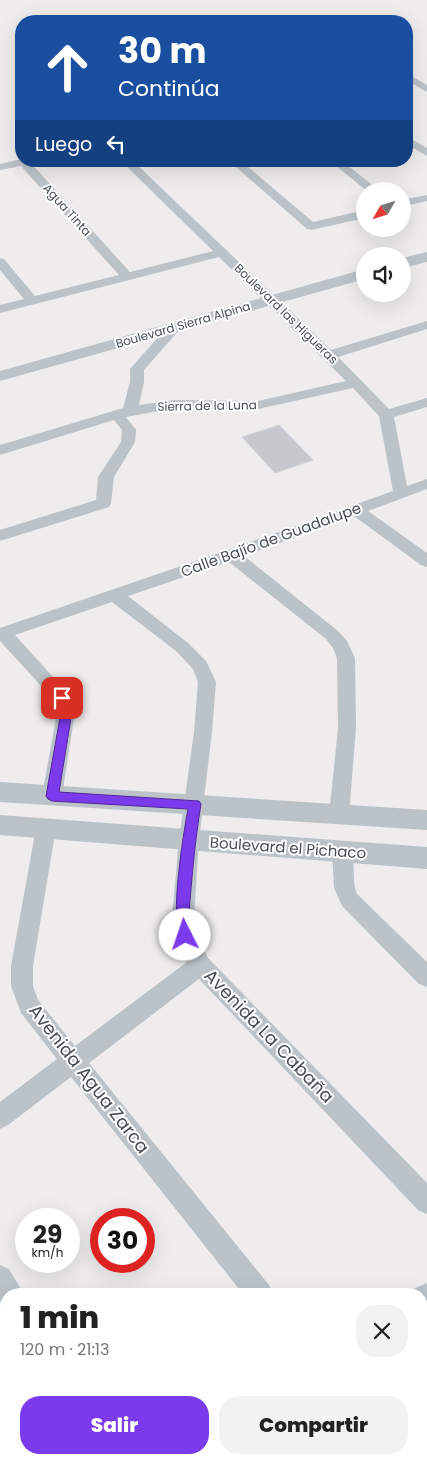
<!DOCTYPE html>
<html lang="es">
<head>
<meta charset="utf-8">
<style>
	:root { --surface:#fff; --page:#f2f2f2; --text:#222; --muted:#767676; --accent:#7c3aed }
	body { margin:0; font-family:Poppins,sans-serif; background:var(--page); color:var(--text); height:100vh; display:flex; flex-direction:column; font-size:19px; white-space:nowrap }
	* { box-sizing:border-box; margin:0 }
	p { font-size:16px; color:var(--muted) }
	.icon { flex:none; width:28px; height:28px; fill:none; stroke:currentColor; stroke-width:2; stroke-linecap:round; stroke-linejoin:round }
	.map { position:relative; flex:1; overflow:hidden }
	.drawer { position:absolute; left:0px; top:1288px; width:428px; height:176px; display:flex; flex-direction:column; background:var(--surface); border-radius:20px 20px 0 0; box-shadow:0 5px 20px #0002 }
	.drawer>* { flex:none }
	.banner { position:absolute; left:15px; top:15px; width:398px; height:152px; border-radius:20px; box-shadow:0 5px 20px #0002; background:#1a4fa0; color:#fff; overflow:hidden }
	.needle { width:32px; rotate:231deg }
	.buttons { position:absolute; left:356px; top:182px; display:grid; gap:10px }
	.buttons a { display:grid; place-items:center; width:55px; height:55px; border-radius:50%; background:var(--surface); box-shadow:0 5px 20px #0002; font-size:25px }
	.speed { position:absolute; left:15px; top:1208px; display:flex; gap:10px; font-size:25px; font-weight:700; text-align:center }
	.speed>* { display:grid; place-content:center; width:65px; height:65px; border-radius:50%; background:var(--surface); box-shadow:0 5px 20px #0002; line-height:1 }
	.speed small { font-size:12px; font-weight:400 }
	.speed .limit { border:8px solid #d22; background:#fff; color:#111 }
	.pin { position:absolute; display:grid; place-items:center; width:42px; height:42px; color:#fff; margin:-21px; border-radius:10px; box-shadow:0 2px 8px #0006 }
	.me { position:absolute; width:55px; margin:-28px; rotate:356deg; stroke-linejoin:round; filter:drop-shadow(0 0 4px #0008) }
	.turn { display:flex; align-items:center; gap:18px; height:105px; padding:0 20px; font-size:22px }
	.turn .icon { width:65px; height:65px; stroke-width:2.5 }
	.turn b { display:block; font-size:35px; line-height:42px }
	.then { display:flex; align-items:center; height:48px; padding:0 20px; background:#0003; gap:10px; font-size:19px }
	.round { display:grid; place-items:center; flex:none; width:52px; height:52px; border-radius:20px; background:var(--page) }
	.overview { display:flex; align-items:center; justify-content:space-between; height:85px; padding:0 20px }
	h1 { font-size:30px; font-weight:800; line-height:38px }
	.action { display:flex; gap:10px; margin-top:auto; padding:10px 20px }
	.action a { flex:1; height:58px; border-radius:20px; background:var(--accent); color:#fff; font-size:20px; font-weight:800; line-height:58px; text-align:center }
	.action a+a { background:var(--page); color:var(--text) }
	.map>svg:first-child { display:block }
	.building { fill:#c7c8ce; stroke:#d0d2d7 }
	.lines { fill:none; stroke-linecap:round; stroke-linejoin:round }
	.minor { fill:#bbc3c9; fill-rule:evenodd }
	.tertiary { fill:#bbc3c9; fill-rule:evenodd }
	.route { fill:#7c3aed; stroke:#51269a }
	.labels { text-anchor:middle; stroke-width:4; stroke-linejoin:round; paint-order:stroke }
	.far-street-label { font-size:12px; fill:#464f56; stroke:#fff }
	.street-label { font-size:15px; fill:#464f56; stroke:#fff }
	.near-street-label { font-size:18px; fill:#464f56; stroke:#fff }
</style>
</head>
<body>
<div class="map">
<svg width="427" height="1463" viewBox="0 0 427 1463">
	<rect width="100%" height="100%" fill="#eeecec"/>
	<path class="building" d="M 279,425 L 313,460 L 275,473 L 242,437 Z"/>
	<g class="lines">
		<path class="minor" d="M 406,73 L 427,85 L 427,92 L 406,80 Z
			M 406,136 L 427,148 L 427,156 L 406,144 Z
			M 21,159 L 21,161 L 29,161 L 130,272 L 213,251 L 121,161 L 133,161 L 331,350 L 427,321 L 427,329 L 338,357 L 389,409 L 427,398 L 427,407 L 394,417 L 407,486 L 427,479 L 427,489 L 368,511 L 427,553 L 427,567 L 421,565 L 354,516 L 244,556 L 338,631 L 347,641 L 355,658 L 356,728 L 349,816 L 346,822 L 339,824 L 332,822 L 329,816 L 338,728 L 337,658 L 333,648 L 326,639 L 229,562 L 128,596 L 188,643 L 206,661 L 216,682 L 212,732 L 199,840 L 194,917 L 196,934 L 208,958 L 427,1183 L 427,1214 L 418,1210 L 199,979 L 89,1063 L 269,1285 L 273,1294 L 243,1294 L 71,1077 L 8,1125 L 0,1129 L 0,1102 L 57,1059 L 21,1013 L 11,986 L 11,966 L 36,828 L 39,822 L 46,820 L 53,822 L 56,828 L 33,966 L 33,986 L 38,1000 L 75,1046 L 187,962 L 174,935 L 172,917 L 179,840 L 194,732 L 198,682 L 193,669 L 176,651 L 112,602 L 15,635 L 72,698 L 75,712 L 62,796 L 59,802 L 52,804 L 45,802 L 42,796 L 57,712 L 54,700 L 0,641 L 0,628 L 225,551 L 393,491 L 379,416 L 353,388 L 258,409 L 175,408 L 126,417 L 136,430 L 135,442 L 114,477 L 111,503 L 109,507 L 0,541 L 0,530 L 96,500 L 98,477 L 121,442 L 122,430 L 114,420 L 0,455 L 0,445 L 123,408 L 130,382 L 130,369 L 169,325 L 174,324 L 181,328 L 144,370 L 144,382 L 139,405 L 175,400 L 258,401 L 346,381 L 219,257 L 0,313 L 0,305 L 24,299 L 0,270 L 0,258 L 4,259 L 35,296 L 119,275 L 21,166 L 0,170 L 0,164 Z
			M 229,161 L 241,161 L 313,222 L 365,210 L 365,218 L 311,230 L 307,229 Z
			M 330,161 L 342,161 L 380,191 L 367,191 Z
			M 427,195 L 427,201 L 402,207 L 402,200 Z
			M 342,844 L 349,846 C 357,861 351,879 357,894 L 427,962 L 427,987 L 419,984 L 342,906 L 334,888 L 332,852 L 335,846 Z
			M 0,1265 L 9,1269 L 24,1294 L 6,1294 L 6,1305 L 0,1301 Z
			M 107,1458 L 136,1458 L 138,1463 L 109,1463 Z"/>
		<path class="tertiary" d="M 427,252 L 427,262 L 402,268 L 402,258 Z
			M 365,269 L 365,279 L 0,381 L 0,371 Z
			M 0,782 L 427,810 L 427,830 L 0,802 Z
			M 0,815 L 427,847 L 427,869 L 0,835 Z
			M 427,1283 L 427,1320 L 421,1323 L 421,1294 L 410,1294 L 415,1288 Z
			M 250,1458 L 289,1458 L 287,1463 L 248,1463 Z"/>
	</g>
	<path class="route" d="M 62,693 L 68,698 L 72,712 L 59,792 L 199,801 L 201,804 C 195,840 192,876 189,913 C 189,922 193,931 189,939 L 185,941 L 180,939 C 170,918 183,835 188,809 L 52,801 L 48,799 L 46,796 L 61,712 L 57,698 Z"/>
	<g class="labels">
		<g class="far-street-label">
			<text transform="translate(67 210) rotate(48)" y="4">Agua Tinta</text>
			<text transform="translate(286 314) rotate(44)" y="4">Boulevard las Higueras</text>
			<text transform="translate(183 325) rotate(-16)" y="4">Boulevard Sierra Alpina</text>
			<text transform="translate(207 406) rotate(-1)" y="4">Sierra de la Luna</text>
		</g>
		<g class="street-label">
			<text transform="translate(271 540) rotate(-20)" y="5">Calle Bajío de Guadalupe</text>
			<text transform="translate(288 848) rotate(4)" y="5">Boulevard el Pichaco</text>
		</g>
		<g class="near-street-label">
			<text transform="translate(269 1036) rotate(46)" y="6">Avenida La Cabaña</text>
			<text transform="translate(89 1079) rotate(52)" y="6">Avenida Agua Zarca</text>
		</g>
	</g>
</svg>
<div class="buttons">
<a><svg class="needle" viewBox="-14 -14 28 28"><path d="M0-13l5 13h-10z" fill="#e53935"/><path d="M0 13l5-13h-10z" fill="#767676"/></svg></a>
<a><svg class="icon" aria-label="sound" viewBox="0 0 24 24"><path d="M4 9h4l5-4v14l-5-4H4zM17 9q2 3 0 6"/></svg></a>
</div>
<div class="speed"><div>29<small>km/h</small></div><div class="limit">30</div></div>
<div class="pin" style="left:62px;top:698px;background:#d93025"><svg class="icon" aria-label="arrive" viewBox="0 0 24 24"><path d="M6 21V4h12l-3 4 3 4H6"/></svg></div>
<svg class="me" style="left:185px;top:935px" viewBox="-20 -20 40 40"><circle r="19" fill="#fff"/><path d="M0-13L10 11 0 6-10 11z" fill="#7c3aed"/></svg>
<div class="banner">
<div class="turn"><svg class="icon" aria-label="ahead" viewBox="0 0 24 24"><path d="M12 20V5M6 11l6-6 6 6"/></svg><div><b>30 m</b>Continúa</div></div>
<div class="then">Luego<svg class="icon" aria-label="left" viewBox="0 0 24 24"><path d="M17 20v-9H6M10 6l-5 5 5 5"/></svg></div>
</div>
<section class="drawer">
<div class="overview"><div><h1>1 min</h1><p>120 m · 21:13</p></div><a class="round"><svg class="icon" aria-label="close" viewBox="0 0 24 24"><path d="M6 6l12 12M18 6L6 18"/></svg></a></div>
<div class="action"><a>Salir</a><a>Compartir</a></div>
</section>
</div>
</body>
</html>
